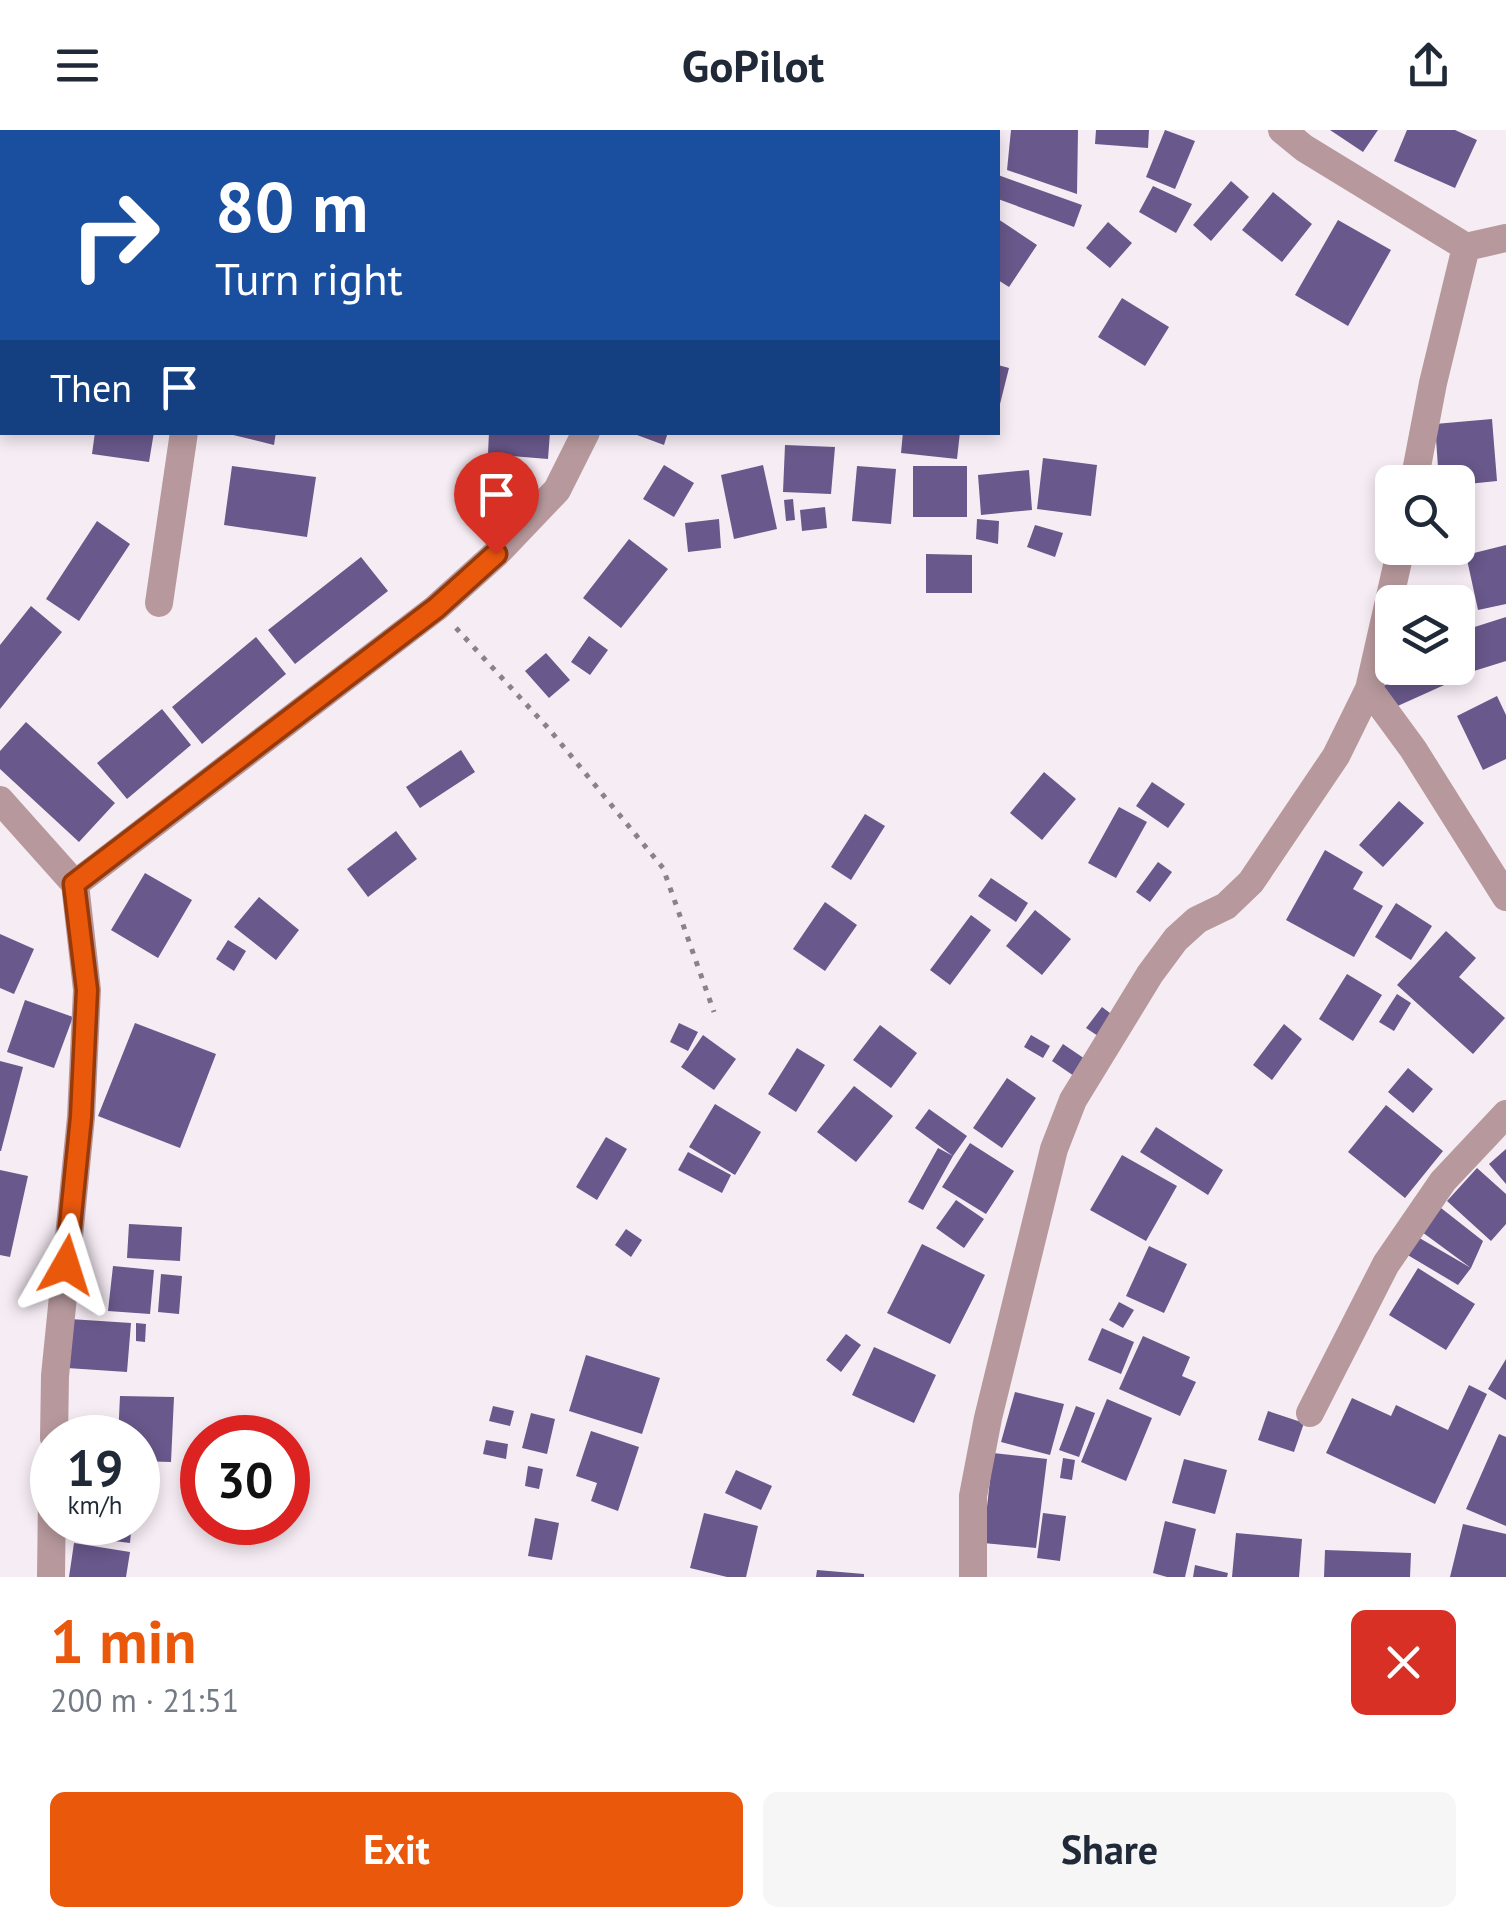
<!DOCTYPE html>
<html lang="en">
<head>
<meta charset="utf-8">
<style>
	:root { --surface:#fff; --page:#f6f6f7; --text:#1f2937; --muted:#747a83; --accent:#ea580c }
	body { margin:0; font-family:"PT Sans",sans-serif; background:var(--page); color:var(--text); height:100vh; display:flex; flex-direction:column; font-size:38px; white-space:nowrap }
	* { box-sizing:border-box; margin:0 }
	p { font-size:32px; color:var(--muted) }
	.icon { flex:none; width:55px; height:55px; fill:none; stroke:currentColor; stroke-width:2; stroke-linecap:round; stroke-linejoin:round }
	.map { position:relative; height:1447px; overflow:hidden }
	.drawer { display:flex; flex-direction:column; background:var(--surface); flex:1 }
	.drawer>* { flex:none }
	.hud { position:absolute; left:0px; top:0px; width:1000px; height:305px; box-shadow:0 5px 15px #0003; background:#1a4fa0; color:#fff; overflow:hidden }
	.fabs { position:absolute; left:1375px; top:335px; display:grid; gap:20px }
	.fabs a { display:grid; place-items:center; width:100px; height:100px; border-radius:15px; background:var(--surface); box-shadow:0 5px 15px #0003; font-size:50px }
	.speed { position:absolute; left:30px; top:1285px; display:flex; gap:20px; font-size:50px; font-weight:700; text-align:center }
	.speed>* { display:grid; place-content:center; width:130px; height:130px; border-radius:50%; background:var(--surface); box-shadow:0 5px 15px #0003; line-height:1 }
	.speed small { font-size:25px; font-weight:400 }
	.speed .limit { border:15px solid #d22; background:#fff; color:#111 }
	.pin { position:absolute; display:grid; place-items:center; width:85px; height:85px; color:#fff; margin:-102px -42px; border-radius:50% 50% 50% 0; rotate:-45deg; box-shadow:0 0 10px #0007 }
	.pin .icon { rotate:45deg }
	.me { position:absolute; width:110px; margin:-55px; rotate:6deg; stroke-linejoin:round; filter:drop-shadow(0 0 8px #0008) }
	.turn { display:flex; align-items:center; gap:35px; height:210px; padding:0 50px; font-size:45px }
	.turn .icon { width:130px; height:130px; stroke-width:2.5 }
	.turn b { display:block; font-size:70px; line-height:85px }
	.then { display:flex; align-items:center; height:95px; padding:0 50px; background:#0003; gap:20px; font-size:38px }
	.round { display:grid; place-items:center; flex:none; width:105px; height:105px; border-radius:15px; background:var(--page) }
	.overview { display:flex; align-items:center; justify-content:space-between; height:170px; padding:0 50px }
	h1 { font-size:60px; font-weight:700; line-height:75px; color:var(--accent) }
	.button { display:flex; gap:20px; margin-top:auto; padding:20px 50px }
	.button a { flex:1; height:115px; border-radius:15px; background:var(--accent); color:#fff; font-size:40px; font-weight:700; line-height:115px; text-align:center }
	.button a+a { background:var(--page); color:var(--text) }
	header { display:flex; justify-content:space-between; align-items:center; height:130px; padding:0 50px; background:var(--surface); font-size:45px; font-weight:700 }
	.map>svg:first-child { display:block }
	.building { fill:#68588b }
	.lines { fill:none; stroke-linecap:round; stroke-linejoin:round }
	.path { stroke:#898287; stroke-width:5; stroke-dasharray:5 8; stroke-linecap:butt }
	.minor { stroke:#b7999d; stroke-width:28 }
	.route-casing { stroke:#983908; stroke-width:25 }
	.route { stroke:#ea580c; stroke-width:18 }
</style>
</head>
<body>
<header><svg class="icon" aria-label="menu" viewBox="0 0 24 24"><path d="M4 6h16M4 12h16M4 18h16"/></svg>GoPilot<svg class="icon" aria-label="share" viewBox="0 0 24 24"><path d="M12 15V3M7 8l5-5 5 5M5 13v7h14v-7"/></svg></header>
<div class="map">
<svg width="1506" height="1447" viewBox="0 0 1506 1447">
	<rect width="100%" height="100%" fill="#f6ecf4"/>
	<path class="building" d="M 1011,0 L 1078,0 L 1077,64 L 1007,40 Z
		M 1096,0 L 1149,0 L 1148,18 L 1095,14 Z
		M 1165,0 L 1195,11 L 1175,59 L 1146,47 Z
		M 1330,0 L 1378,0 L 1363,22 Z
		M 1407,0 L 1455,0 L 1477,10 L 1455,58 L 1394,31 Z
		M 998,45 L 1082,75 L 1074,97 L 998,69 Z
		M 1231,51 L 1249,67 L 1211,111 L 1193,95 Z
		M 1153,56 L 1192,74 L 1176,103 L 1139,82 Z
		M 1273,62 L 1312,94 L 1282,132 L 1242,100 Z
		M 998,89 L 1037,115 L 1009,157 L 998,150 Z
		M 1338,90 L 1391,120 L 1348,196 L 1295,165 Z
		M 1108,92 L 1132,113 L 1110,138 L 1086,118 Z
		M 1122,168 L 1169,197 L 1145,236 L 1098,207 Z
		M 998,235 L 1009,238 L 999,278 L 998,278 Z
		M 1492,289 L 1497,351 L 1458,355 L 1458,352 L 1439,352 L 1435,294 Z
		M 95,302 L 154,302 L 149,332 L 92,324 Z
		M 221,302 L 276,302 L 274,315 Z
		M 489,302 L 550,302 L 548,329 L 488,324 Z
		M 629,302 L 668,302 L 664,315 Z
		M 903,302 L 960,302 L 957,329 L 901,323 Z
		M 785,315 L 835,317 L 831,364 L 783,362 Z
		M 1043,328 L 1097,335 L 1091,386 L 1037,379 Z
		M 664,335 L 694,353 L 674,387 L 643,369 Z
		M 763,335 L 777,399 L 734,409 L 721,345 Z
		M 232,336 L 316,347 L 307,407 L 224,395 Z
		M 857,336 L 896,339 L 891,394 L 852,391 Z
		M 913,336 L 967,336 L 967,387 L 913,387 Z
		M 1029,340 L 1032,380 L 981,385 L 978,345 Z
		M 793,369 L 795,390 L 786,391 L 784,370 Z
		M 825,377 L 827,398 L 802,401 L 800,380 Z
		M 719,389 L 721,418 L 688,422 L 685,393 Z
		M 977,389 L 999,391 L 998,414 L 976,409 Z
		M 97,391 L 130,414 L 79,491 L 46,469 Z
		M 1035,395 L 1063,403 L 1055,427 L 1027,417 Z
		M 629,409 L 668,439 L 621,498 L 583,468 Z
		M 1506,415 L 1506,474 L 1478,480 L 1466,425 Z
		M 926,424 L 972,425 L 972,463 L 926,463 Z
		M 361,427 L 388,461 L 295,534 L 268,500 Z
		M 31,476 L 62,502 L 0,579 L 0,515 Z
		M 1506,487 L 1506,531 L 1474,541 L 1462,501 Z
		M 589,506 L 608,520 L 590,545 L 571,532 Z
		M 256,507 L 286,544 L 202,614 L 172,577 Z
		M 546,523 L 570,550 L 549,568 L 525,541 Z
		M 1423,538 L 1457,538 L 1462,547 L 1391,579 L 1381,557 Z
		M 1497,566 L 1506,585 L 1506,629 L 1483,640 L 1457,586 Z
		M 162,579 L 191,615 L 127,669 L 97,633 Z
		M 26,592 L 115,673 L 79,712 L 0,639 L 0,621 Z
		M 461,620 L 475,642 L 420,678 L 406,657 Z
		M 1044,642 L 1076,669 L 1042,710 L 1010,683 Z
		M 1152,652 L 1185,674 L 1168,698 L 1136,676 Z
		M 1399,671 L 1424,693 L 1383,737 L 1359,715 Z
		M 1119,677 L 1147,692 L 1116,748 L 1088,733 Z
		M 865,684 L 885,696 L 851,750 L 831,737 Z
		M 396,701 L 417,729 L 368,767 L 347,739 Z
		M 1325,720 L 1363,742 L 1353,759 L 1383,776 L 1354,827 L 1286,790 Z
		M 1158,732 L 1172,742 L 1150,772 L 1136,762 Z
		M 145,743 L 192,770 L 158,828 L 111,800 Z
		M 991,748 L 1028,773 L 1016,792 L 978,766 Z
		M 259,767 L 299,800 L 276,830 L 234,797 Z
		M 825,772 L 857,795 L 825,841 L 793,819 Z
		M 1396,773 L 1432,796 L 1411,830 L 1375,807 Z
		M 1035,780 L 1071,809 L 1042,845 L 1006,816 Z
		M 971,785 L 991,800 L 950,855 L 930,840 Z
		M 1446,801 L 1476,828 L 1459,847 L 1505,888 L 1473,924 L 1397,855 Z
		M 0,804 L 34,819 L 14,864 L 0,858 Z
		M 228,810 L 246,821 L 234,841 L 216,829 Z
		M 1347,844 L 1382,865 L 1353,911 L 1319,889 Z
		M 1397,864 L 1411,873 L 1394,901 L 1379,892 Z
		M 25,870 L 73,887 L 54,938 L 7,922 Z
		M 1102,877 L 1114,886 L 1098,906 L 1086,898 Z
		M 135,893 L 216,924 L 180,1018 L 98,986 Z
		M 679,893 L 698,902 L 688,921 L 670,912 Z
		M 1284,894 L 1302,909 L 1272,950 L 1253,935 Z
		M 880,895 L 917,923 L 891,958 L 853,930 Z
		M 703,905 L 736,929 L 714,960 L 681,937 Z
		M 1031,905 L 1050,916 L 1043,928 L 1024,917 Z
		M 1063,914 L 1088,931 L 1077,948 L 1052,931 Z
		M 797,918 L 825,935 L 796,982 L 768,964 Z
		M 0,931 L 23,937 L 1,1021 L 0,1021 Z
		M 1408,938 L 1433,959 L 1413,983 L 1388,962 Z
		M 1007,948 L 1036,968 L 1002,1018 L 973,998 Z
		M 854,956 L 893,986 L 856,1032 L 817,1002 Z
		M 715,974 L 761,1002 L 735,1045 L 689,1017 Z
		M 1386,975 L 1443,1021 L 1405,1068 L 1348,1022 Z
		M 929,979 L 967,1006 L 953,1026 L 923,1080 L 908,1072 L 938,1018 L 953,1026 L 915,998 Z
		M 1156,997 L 1223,1040 L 1208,1065 L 1140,1022 Z
		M 606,1007 L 627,1019 L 597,1070 L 576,1057 Z
		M 970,1013 L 1014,1041 L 986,1084 L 942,1057 Z
		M 1506,1019 L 1506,1054 L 1489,1034 Z
		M 688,1022 L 731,1045 L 722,1063 L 678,1040 Z
		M 1122,1025 L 1177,1056 L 1146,1111 L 1090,1080 Z
		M 1477,1038 L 1506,1064 L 1506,1094 L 1491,1111 L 1447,1071 Z
		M 0,1040 L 28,1046 L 10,1127 L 0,1125 Z
		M 956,1070 L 984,1089 L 964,1118 L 936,1098 Z
		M 1441,1078 L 1483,1111 L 1471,1138 L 1458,1155 L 1406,1124 L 1416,1106 L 1471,1138 L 1422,1102 Z
		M 129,1094 L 182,1097 L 180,1131 L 127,1128 Z
		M 626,1099 L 642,1110 L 631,1127 L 615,1115 Z
		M 922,1114 L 985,1145 L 950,1214 L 887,1183 Z
		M 1149,1116 L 1187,1134 L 1164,1183 L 1126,1166 Z
		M 113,1136 L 154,1140 L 150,1184 L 108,1181 Z
		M 1418,1138 L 1475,1174 L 1446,1220 L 1389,1185 Z
		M 161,1144 L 182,1146 L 179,1184 L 158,1182 Z
		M 1119,1172 L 1134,1180 L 1123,1198 L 1109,1190 Z
		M 70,1189 L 131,1193 L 127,1242 L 67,1238 Z
		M 136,1193 L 146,1194 L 145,1212 L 136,1211 Z
		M 1102,1198 L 1134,1212 L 1121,1244 L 1088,1230 Z
		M 846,1204 L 861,1215 L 841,1242 L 826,1230 Z
		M 1143,1206 L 1190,1227 L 1182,1246 L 1196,1252 L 1180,1286 L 1119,1259 Z
		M 874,1217 L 936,1245 L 914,1293 L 852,1265 Z
		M 586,1225 L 660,1248 L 642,1304 L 569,1281 Z
		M 1506,1229 L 1506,1270 L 1488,1259 Z
		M 1469,1255 L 1487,1264 L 1435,1374 L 1326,1323 L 1352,1268 L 1391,1286 L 1396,1275 L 1448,1300 Z
		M 1015,1262 L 1064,1274 L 1050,1325 L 1001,1312 Z
		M 120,1266 L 174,1267 L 171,1332 L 138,1331 L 138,1308 L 118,1308 Z
		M 1107,1269 L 1152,1288 L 1126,1351 L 1081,1332 Z
		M 493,1276 L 514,1281 L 510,1296 L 489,1291 Z
		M 1076,1276 L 1095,1283 L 1079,1327 L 1059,1320 Z
		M 1268,1281 L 1304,1293 L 1294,1322 L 1258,1310 Z
		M 531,1283 L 555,1289 L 547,1324 L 522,1318 Z
		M 591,1301 L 639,1317 L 618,1381 L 591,1371 L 597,1353 L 576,1346 Z
		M 1499,1304 L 1506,1307 L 1506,1396 L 1466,1379 Z
		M 486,1310 L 508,1314 L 506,1329 L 483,1324 Z
		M 993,1323 L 1047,1329 L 1036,1418 L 983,1413 Z
		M 1063,1328 L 1075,1330 L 1072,1350 L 1060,1348 Z
		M 1184,1329 L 1227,1340 L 1215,1384 L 1172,1373 Z
		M 528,1336 L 543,1339 L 539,1359 L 525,1356 Z
		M 736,1340 L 772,1356 L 761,1380 L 725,1363 Z
		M 704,1383 L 758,1396 L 746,1447 L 727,1447 L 690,1438 Z
		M 1043,1383 L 1066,1386 L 1060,1431 L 1037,1428 Z
		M 535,1388 L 559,1393 L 552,1430 L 528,1426 Z
		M 1165,1391 L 1196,1399 L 1185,1447 L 1167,1447 L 1153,1443 Z
		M 82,1392 L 132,1392 L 130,1413 L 81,1407 Z
		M 1463,1394 L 1506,1404 L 1506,1447 L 1450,1447 Z
		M 1236,1403 L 1302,1409 L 1299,1447 L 1232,1447 Z
		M 74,1413 L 130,1422 L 126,1447 L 69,1447 Z
		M 1325,1420 L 1411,1423 L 1410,1447 L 1324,1447 Z
		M 1195,1435 L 1228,1443 L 1227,1447 L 1193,1447 Z
		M 817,1440 L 864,1444 L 864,1447 L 816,1447 Z"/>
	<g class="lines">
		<path class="path" d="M 456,498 L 549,599 L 663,738 L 714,882"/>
		<path class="minor" d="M 1282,0 L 1304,18 L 1466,117 L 1506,108
			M 207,2 L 213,0
			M 632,2 L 632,0
			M 0,88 L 2,87
			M 1414,352 L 1433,253 L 1466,117
			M 159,473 L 184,302
			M 1369,559 L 1413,619 L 1506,767
			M 0,670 L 75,754 L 436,478 L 496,424 L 557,360 L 586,302
			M 1310,1283 L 1386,1134 L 1443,1051 L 1506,984
			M 54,1308 L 55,1246 L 81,987 L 87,860 L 75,754
			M 51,1447 L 52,1367
			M 973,1447 L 973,1366 L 988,1288 L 1054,1019 L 1073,970 L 1150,844 L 1176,809 L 1197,790 L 1226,776 L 1251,752 L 1336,626 L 1369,559 L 1401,418"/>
	</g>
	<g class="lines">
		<defs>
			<path id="route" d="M 66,1135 L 81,987 L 87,860 L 74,754 L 436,478 L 496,424"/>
		</defs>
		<use href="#route" class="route-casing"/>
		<use href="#route" class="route"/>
	</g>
</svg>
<div class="fabs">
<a><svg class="icon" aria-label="search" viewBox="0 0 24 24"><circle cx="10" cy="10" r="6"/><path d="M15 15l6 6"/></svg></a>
<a><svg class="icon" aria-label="layers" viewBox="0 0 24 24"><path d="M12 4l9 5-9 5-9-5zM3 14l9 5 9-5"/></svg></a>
</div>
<div class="speed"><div>19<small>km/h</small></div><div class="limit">30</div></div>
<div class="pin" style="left:496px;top:424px;background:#d93025"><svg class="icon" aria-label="arrive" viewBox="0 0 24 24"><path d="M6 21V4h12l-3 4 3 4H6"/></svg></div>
<svg class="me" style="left:66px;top:1135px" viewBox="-20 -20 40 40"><path d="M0-17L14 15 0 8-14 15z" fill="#ea580c" stroke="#fff" stroke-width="4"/></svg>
<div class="hud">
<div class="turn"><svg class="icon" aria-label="right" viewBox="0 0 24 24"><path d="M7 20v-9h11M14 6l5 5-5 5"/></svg><div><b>80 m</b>Turn right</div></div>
<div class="then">Then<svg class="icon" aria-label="arrive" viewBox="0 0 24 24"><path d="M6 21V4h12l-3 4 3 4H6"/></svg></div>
</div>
</div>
<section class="drawer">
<div class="overview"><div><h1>1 min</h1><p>200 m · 21:51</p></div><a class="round" style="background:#d93025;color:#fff"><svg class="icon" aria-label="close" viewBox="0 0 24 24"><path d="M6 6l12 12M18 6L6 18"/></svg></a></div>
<div class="button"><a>Exit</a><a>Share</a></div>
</section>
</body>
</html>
